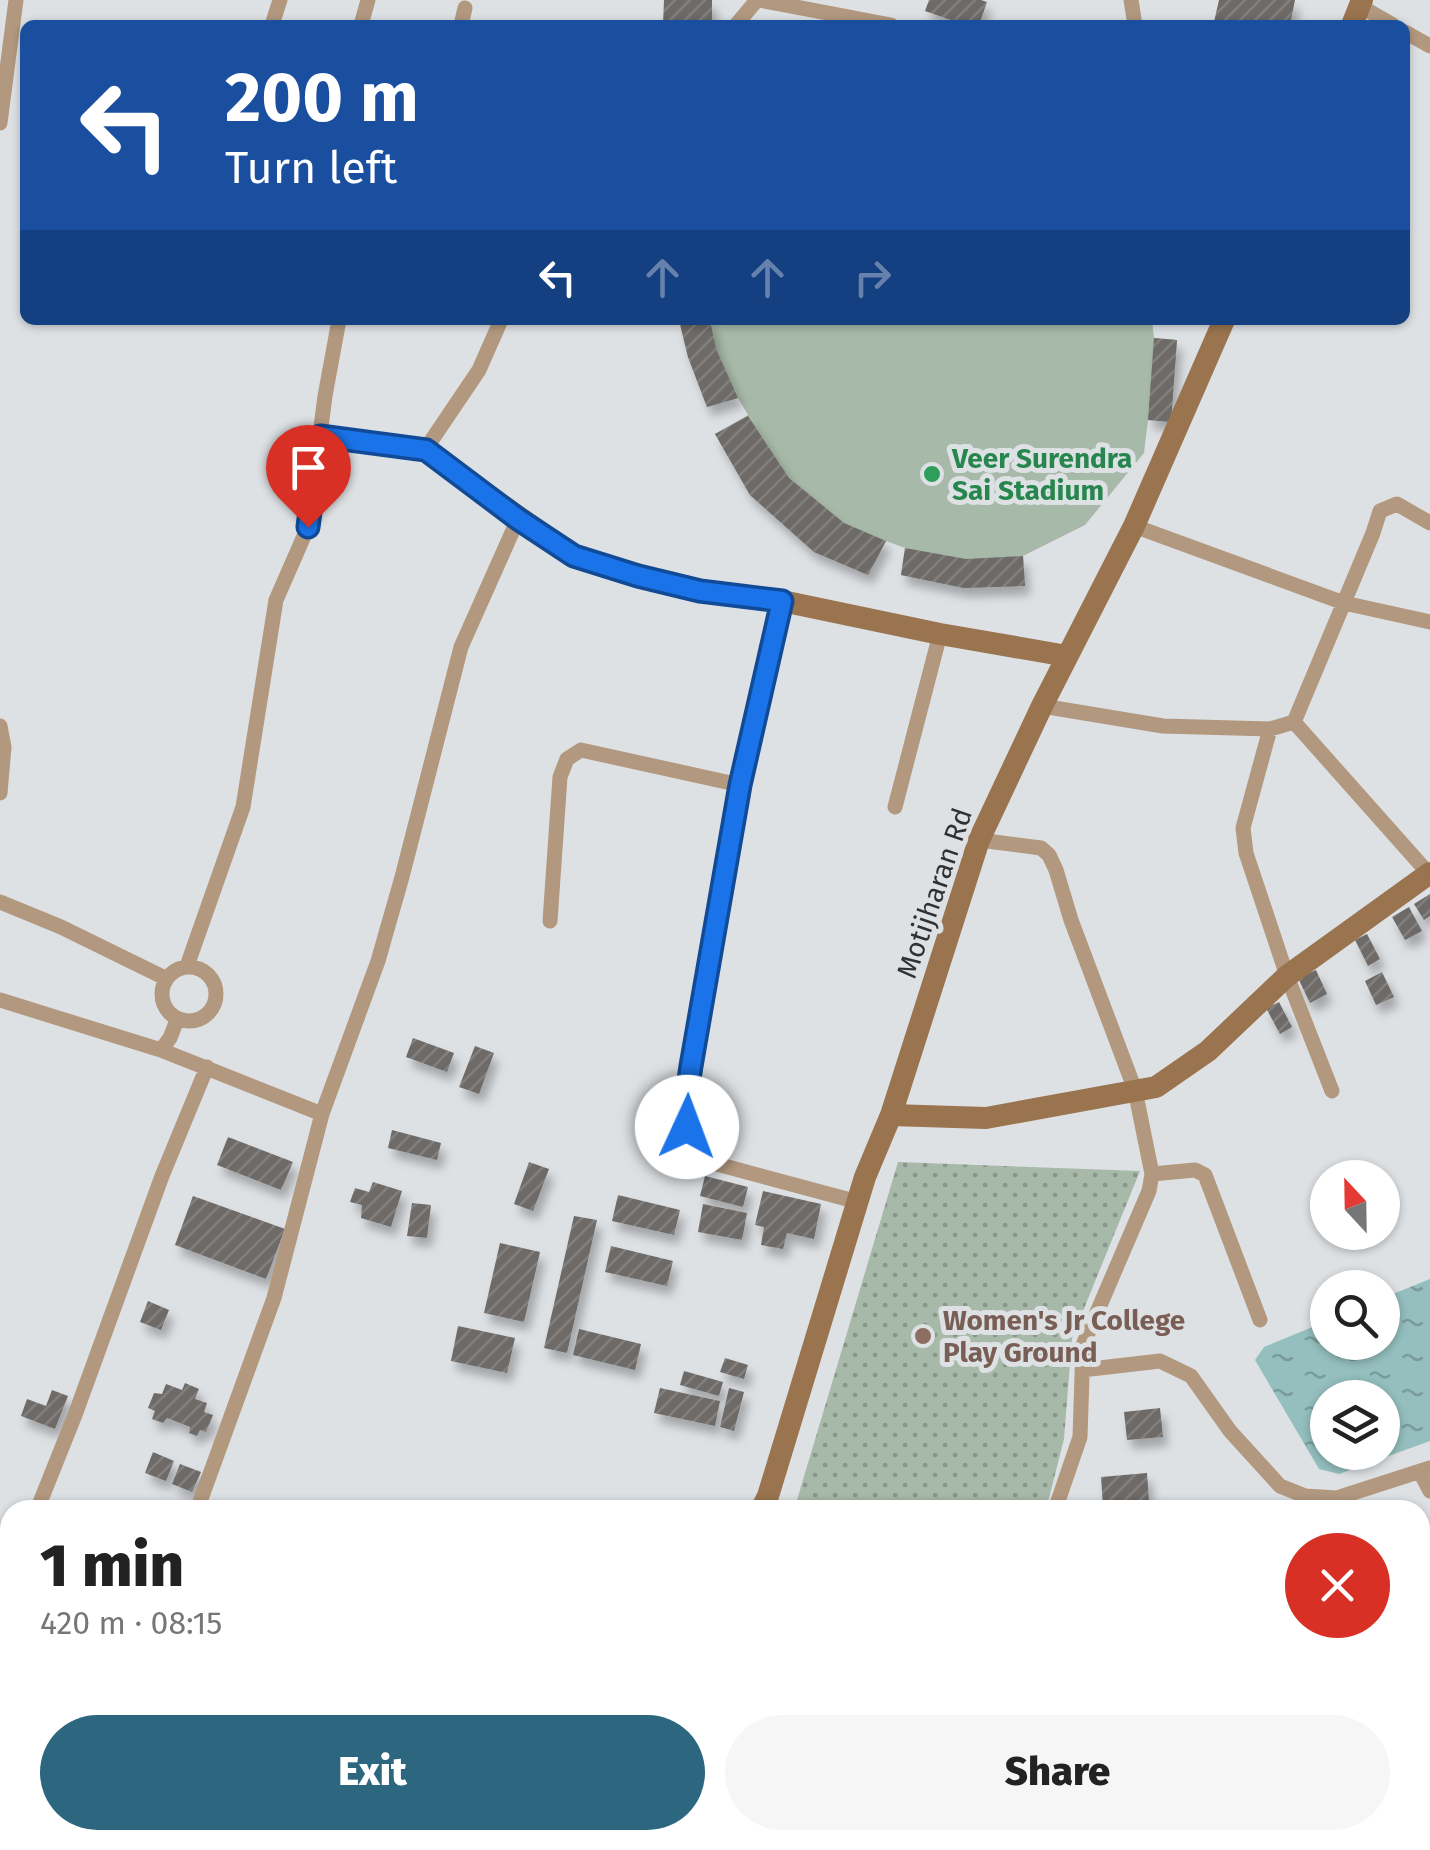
<!DOCTYPE html>
<html lang="en">
<head>
<meta charset="utf-8">
<style>
	:root { --surface:#fff; --page:#f6f6f6; --text:#222; --muted:#767676; --accent:#2c677f }
	body { margin:0; font-family:"Fira Sans",sans-serif; background:var(--page); color:var(--text); height:100vh; display:flex; flex-direction:column; font-size:38px; white-space:nowrap }
	* { box-sizing:border-box; margin:0 }
	p { font-size:32px; color:var(--muted) }
	.icon { flex:none; width:55px; height:55px; fill:none; stroke:currentColor; stroke-width:2; stroke-linecap:round; stroke-linejoin:round }
	.map { position:relative; flex:1; overflow:hidden }
	.side { position:absolute; left:0px; top:1500px; width:1430px; height:350px; display:flex; flex-direction:column; background:var(--surface); border-radius:30px 30px 0 0; box-shadow:0 2px 8px #0004 }
	.side>* { flex:none }
	.banner { position:absolute; left:20px; top:20px; width:1390px; height:305px; border-radius:15px; box-shadow:0 2px 8px #0004; background:#1a4fa0; color:#fff; overflow:hidden }
	.needle { width:65px; rotate:338deg }
	.controls { position:absolute; left:1310px; top:1160px; display:grid; gap:20px }
	.controls a { display:grid; place-items:center; width:90px; height:90px; border-radius:50%; background:var(--surface); box-shadow:0 2px 8px #0004; font-size:50px }
	.pin { position:absolute; display:grid; place-items:center; width:85px; height:85px; color:#fff; margin:-102px -42px; border-radius:50% 50% 50% 0; rotate:-45deg; box-shadow:0 0 10px #0007 }
	.pin .icon { rotate:45deg }
	.me { position:absolute; width:110px; margin:-55px; rotate:2deg; stroke-linejoin:round; filter:drop-shadow(0 0 8px #0008) }
	.turn { display:flex; align-items:center; gap:35px; height:210px; padding:0 40px; font-size:45px }
	.turn .icon { width:130px; height:130px; stroke-width:2.5 }
	.turn b { display:block; font-size:70px; line-height:85px }
	.lanes { display:flex; align-items:center; height:95px; padding:0 40px; background:#0003; justify-content:center; gap:50px; direction:ltr }
	.lanes .off { opacity:.35 }
	.round { display:grid; place-items:center; flex:none; width:105px; height:105px; border-radius:52px; background:var(--page) }
	.headline { display:flex; align-items:center; justify-content:space-between; height:170px; padding:0 40px }
	h1 { font-size:60px; font-weight:800; line-height:75px }
	.primary-button { display:flex; gap:20px; margin-top:auto; padding:20px 40px }
	.primary-button a { flex:1; height:115px; border-radius:60px; background:var(--accent); color:#fff; font-size:40px; font-weight:800; line-height:115px; text-align:center }
	.primary-button a+a { background:var(--page); color:var(--text) }
	.map>svg:first-child { display:block }
	.park { fill:url(#park-dots) }
	.pitch { fill:#a7b9a9 }
	.water { fill:url(#water-ripples); fill-rule:evenodd }
	.building { fill:url(#building-hatch); filter:url(#shadow) }
	.lines { fill:none; stroke-linecap:round; stroke-linejoin:round }
	.street { stroke:#b2987f; stroke-width:15 }
	.secondary { stroke:#99744e; stroke-width:22 }
	.primary { stroke:#875a27; stroke-width:25 }
	.route-casing { stroke:#114b97; stroke-width:25 }
	.route { stroke:#1a73e8; stroke-width:18 }
	.leisure-dot { fill:#2e9e5b; stroke:#dee1e4; stroke-width:4 }
	.education-dot { fill:#8d6e63; stroke:#dee1e4; stroke-width:4 }
	.labels { text-anchor:middle; stroke-width:10; stroke-linejoin:round; paint-order:stroke }
	.leisure-label { font-size:28px; font-weight:bold; fill:#27864d; stroke:#dee1e4; text-anchor:start }
	.street-label { font-size:28px; fill:#303132; stroke:#dee1e4 }
	.education-label { font-size:28px; font-weight:bold; fill:#785e54; stroke:#dee1e4; text-anchor:start }
</style>
</head>
<body>
<div class="map">
<svg width="1430" height="1850" viewBox="0 0 1430 1850">
	<defs>
		<pattern id="park-dots" width="8" height="8" patternUnits="userSpaceOnUse" patternTransform="scale(2.5)"><rect width="8" height="8" fill="#a7b9a9"/><path d="M2 2h.1M6 6h.1" fill="none" stroke="#88978a" stroke-width="1.8" stroke-linecap="round"/></pattern>
		<pattern id="water-ripples" width="26" height="14" patternUnits="userSpaceOnUse" patternTransform="scale(2.5)"><rect width="26" height="14" fill="#94bfbe"/><path d="M2 4q2-2 4 0t4 0M15 11q2-2 4 0t4 0" fill="none" stroke="#799c9b"/></pattern>
		<pattern id="building-hatch" width="6" height="6" patternUnits="userSpaceOnUse" patternTransform="scale(2.5)"><rect width="6" height="6" fill="#6d6a68"/><path d="M-1 1l2-2M0 6l6-6M5 7l2-2" fill="none" stroke="#82807e"/></pattern>
		<filter id="shadow"><feDropShadow dx="5" dy="9" stdDeviation="5" flood-color="#0004"/></filter>
	</defs>
	<rect width="100%" height="100%" fill="#dee1e4"/>
	<path class="park" d="M 898,1162 L 1140,1171 L 1072,1338 L 1064,1439 L 1046,1510 L 794,1510 Z"/>
	<path class="pitch" d="M 679,320 L 1152,320 L 1154,338 L 1177,340 L 1171,422 L 1148,420 L 1144,453 L 1085,525 L 1023,556 L 1025,586 L 964,588 L 901,575 L 905,548 L 886,541 L 868,575 L 814,552 L 750,495 L 715,434 L 748,415 L 738,398 L 707,407 L 688,357 Z"/>
	<path class="water" d="M 1430,1279 L 1430,1441 L 1339,1474 L 1319,1469 L 1255,1360 L 1264,1347 L 1327,1321 L 1328,1342 L 1382,1342 L 1383,1298 ZM 1328,1398 L 1382,1398 L 1382,1452 L 1328,1452 Z"/>
	<path class="building" d="M 664,0 L 712,0 L 712,25 L 663,25 Z
		M 929,0 L 981,0 L 987,2 L 979,25 L 965,25 L 925,11 Z
		M 1219,0 L 1295,0 L 1290,25 L 1230,25 L 1214,22 Z
		M 679,320 L 710,320 L 716,349 L 738,398 L 707,407 L 688,357 Z
		M 1154,338 L 1177,340 L 1171,422 L 1148,420 Z
		M 748,416 L 789,478 L 844,523 L 886,541 L 868,575 L 814,552 L 750,495 L 715,434 Z
		M 905,548 L 966,559 L 1023,556 L 1025,586 L 964,588 L 901,575 Z
		M 1430,894 L 1430,916 L 1424,920 L 1414,904 Z
		M 1409,907 L 1422,931 L 1405,940 L 1392,917 Z
		M 1367,934 L 1380,959 L 1368,966 L 1355,940 Z
		M 1316,970 L 1327,994 L 1310,1003 L 1298,978 Z
		M 1382,972 L 1394,997 L 1376,1005 L 1365,981 Z
		M 1279,1002 L 1292,1027 L 1280,1034 L 1266,1008 Z
		M 413,1038 L 454,1053 L 447,1072 L 406,1057 Z
		M 475,1046 L 494,1053 L 479,1094 L 459,1087 Z
		M 392,1130 L 441,1143 L 437,1160 L 388,1148 Z
		M 228,1137 L 293,1162 L 281,1190 L 217,1165 Z
		M 529,1162 L 549,1169 L 533,1211 L 514,1204 Z
		M 705,1176 L 748,1187 L 743,1207 L 700,1196 Z
		M 373,1182 L 402,1191 L 391,1227 L 361,1218 L 362,1205 L 350,1202 L 355,1188 L 369,1192 Z
		M 763,1191 L 821,1204 L 814,1239 L 787,1233 L 783,1249 L 761,1245 L 764,1227 L 755,1225 Z
		M 618,1195 L 680,1210 L 674,1235 L 612,1221 Z
		M 193,1196 L 285,1229 L 266,1279 L 175,1245 Z
		M 412,1203 L 431,1205 L 427,1238 L 407,1236 Z
		M 703,1204 L 747,1213 L 742,1240 L 698,1232 Z
		M 574,1216 L 597,1220 L 567,1353 L 544,1348 Z
		M 500,1243 L 540,1252 L 524,1322 L 484,1313 Z
		M 611,1246 L 673,1261 L 667,1286 L 605,1272 Z
		M 148,1301 L 169,1310 L 161,1330 L 140,1322 Z
		M 458,1326 L 515,1338 L 507,1373 L 451,1361 Z
		M 579,1329 L 641,1344 L 635,1370 L 573,1355 Z
		M 725,1358 L 748,1365 L 744,1379 L 720,1372 Z
		M 684,1371 L 723,1382 L 719,1396 L 680,1385 Z
		M 185,1383 L 199,1389 L 195,1399 L 207,1403 L 204,1412 L 213,1415 L 206,1432 L 200,1430 L 197,1436 L 189,1433 L 190,1427 L 167,1418 L 163,1423 L 152,1419 L 155,1411 L 148,1408 L 154,1393 L 162,1394 L 166,1384 L 182,1390 Z
		M 660,1388 L 720,1401 L 715,1426 L 654,1413 Z
		M 729,1388 L 744,1392 L 734,1431 L 720,1427 Z
		M 52,1390 L 68,1396 L 55,1429 L 21,1416 L 27,1399 L 46,1406 Z
		M 1160,1408 L 1163,1437 L 1127,1440 L 1124,1412 Z
		M 153,1452 L 174,1461 L 166,1481 L 145,1473 Z
		M 180,1464 L 201,1472 L 192,1492 L 172,1484 Z
		M 1147,1473 L 1149,1501 L 1103,1506 L 1101,1477 Z
		M 5,1674 L 10,1675 L 10,1700 L 0,1697 L 0,1687 Z
		M 0,1703 L 10,1707 L 10,1732 L 0,1728 Z"/>
	<g class="lines">
		<path class="street" d="M 759,0 L 891,25
			M 1131,0 L 1135,25
			M 1360,6 L 1393,25
			M 272,25 L 280,0
			M 361,25 L 368,0
			M 461,25 L 465,8
			M 736,25 L 757,0
			M 1405,32 L 1430,46
			M 0,123 L 16,0
			M 320,436 L 425,450 L 486,494
			M 425,450 L 479,370 L 501,320
			M 1134,526 L 1344,603 L 1430,622
			M 782,601 L 740,785 L 687,1093 L 687,1127 L 696,1152 L 713,1163 L 858,1202
			M 1042,706 L 1163,726 L 1270,729 L 1294,722 L 1429,874
			M 1294,722 L 1373,533 L 1380,511 L 1397,504 L 1430,523
			M 0,726 L 4,747 L 0,793
			M 1270,729 L 1243,828 L 1246,853 L 1287,976 L 1332,1091
			M 895,807 L 940,634
			M 979,840 L 1041,848 L 1049,855 L 1056,870 L 1071,920 L 1135,1090 L 1152,1174 L 1149,1191 L 1083,1345 L 1080,1437 L 1055,1510
			M 0,902 L 61,927 L 165,978
			M 550,921 L 560,777 L 567,759 L 581,750 L 740,785
			M 187,966 L 243,807 L 276,600 L 308,527 L 325,396 L 339,320
			M162 994a27 27 0 1 1 54 0a27 27 0 1 1-54 0Z
			M 0,1000 L 161,1050 L 170,1038 L 177,1020
			M 161,1050 L 322,1114
			M 1152,1174 L 1195,1170 L 1205,1175 L 1260,1320
			M 1082,1370 L 1160,1361 L 1191,1376 L 1230,1431 L 1280,1486 L 1305,1496 L 1337,1498 L 1430,1468
			M 1420,1472 L 1430,1491
			M 37,1510 L 75,1415 L 162,1176 L 207,1067
			M 197,1510 L 274,1298 L 322,1114 L 378,961 L 402,877 L 461,647 L 518,519
			M 0,1601 L 10,1576
			M 1031,1840 L 1122,1846 L 1142,1850
			M 99,1850 L 107,1840
			M 763,1850 L 763,1840
			M 993,1850 L 995,1840"/>
		<path class="secondary" d="M 1352,25 L 1362,0
			M 486,494 L 574,556 L 638,576 L 701,591 L 782,601 L 940,634 L 1067,656
			M 891,1115 L 986,1118 L 1156,1087 L 1208,1051 L 1287,976 L 1430,873
			M 761,1510 L 768,1496 L 865,1177 L 891,1115 L 979,840 L 1042,706 L 1134,526 L 1224,320
			M 515,1850 L 518,1840"/>
		<path class="primary" d="M 0,1795 L 10,1799
			M 117,1840 L 141,1850"/>
	</g>
	<g class="lines">
		<defs>
			<path id="route" d="M 308,527 L 320,436 L 426,450 L 518,519 L 574,556 L 638,576 L 700,591 L 782,601 L 740,785 L 691,1066 L 687,1093 L 687,1127"/>
		</defs>
		<use href="#route" class="route-casing"/>
		<use href="#route" class="route"/>
	</g>
	<circle class="leisure-dot" cx="932" cy="474" r="10"/>
	<circle class="education-dot" cx="923" cy="1336" r="10"/>
	<g class="labels">
		<g class="leisure-label">
			<text x="952" y="468">Veer Surendra<tspan x="952" dy="32">Sai Stadium</tspan></text>
		</g>
		<g class="street-label">
			<text transform="translate(934 893) rotate(-71)" y="10">Motijharan Rd</text>
		</g>
		<g class="education-label">
			<text x="943" y="1330">Women's Jr College<tspan x="943" dy="32">Play Ground</tspan></text>
		</g>
	</g>
</svg>
<div class="controls">
<a><svg class="needle" viewBox="-14 -14 28 28"><path d="M0-13l5 13h-10z" fill="#e53935"/><path d="M0 13l5-13h-10z" fill="#767676"/></svg></a>
<a><svg class="icon" aria-label="search" viewBox="0 0 24 24"><circle cx="10" cy="10" r="6"/><path d="M15 15l6 6"/></svg></a>
<a><svg class="icon" aria-label="layers" viewBox="0 0 24 24"><path d="M12 4l9 5-9 5-9-5zM3 14l9 5 9-5"/></svg></a>
</div>
<div class="pin" style="left:308px;top:527px;background:#d93025"><svg class="icon" aria-label="arrive" viewBox="0 0 24 24"><path d="M6 21V4h12l-3 4 3 4H6"/></svg></div>
<svg class="me" style="left:687px;top:1127px" viewBox="-20 -20 40 40"><circle r="19" fill="#fff"/><path d="M0-13L10 11 0 6-10 11z" fill="#1a73e8"/></svg>
<div class="banner">
<div class="turn"><svg class="icon" aria-label="left" viewBox="0 0 24 24"><path d="M17 20v-9H6M10 6l-5 5 5 5"/></svg><div><b>200 m</b>Turn left</div></div>
<div class="lanes"><svg class="icon" aria-label="left" viewBox="0 0 24 24"><path d="M17 20v-9H6M10 6l-5 5 5 5"/></svg><svg class="icon off" aria-label="ahead" viewBox="0 0 24 24"><path d="M12 20V5M6 11l6-6 6 6"/></svg><svg class="icon off" aria-label="ahead" viewBox="0 0 24 24"><path d="M12 20V5M6 11l6-6 6 6"/></svg><svg class="icon off" aria-label="right" viewBox="0 0 24 24"><path d="M7 20v-9h11M14 6l5 5-5 5"/></svg></div>
</div>
<section class="side">
<div class="headline"><div><h1>1 min</h1><p>420 m · 08:15</p></div><a class="round" style="background:#d93025;color:#fff"><svg class="icon" aria-label="close" viewBox="0 0 24 24"><path d="M6 6l12 12M18 6L6 18"/></svg></a></div>
<div class="primary-button"><a>Exit</a><a>Share</a></div>
</section>
</div>
</body>
</html>
